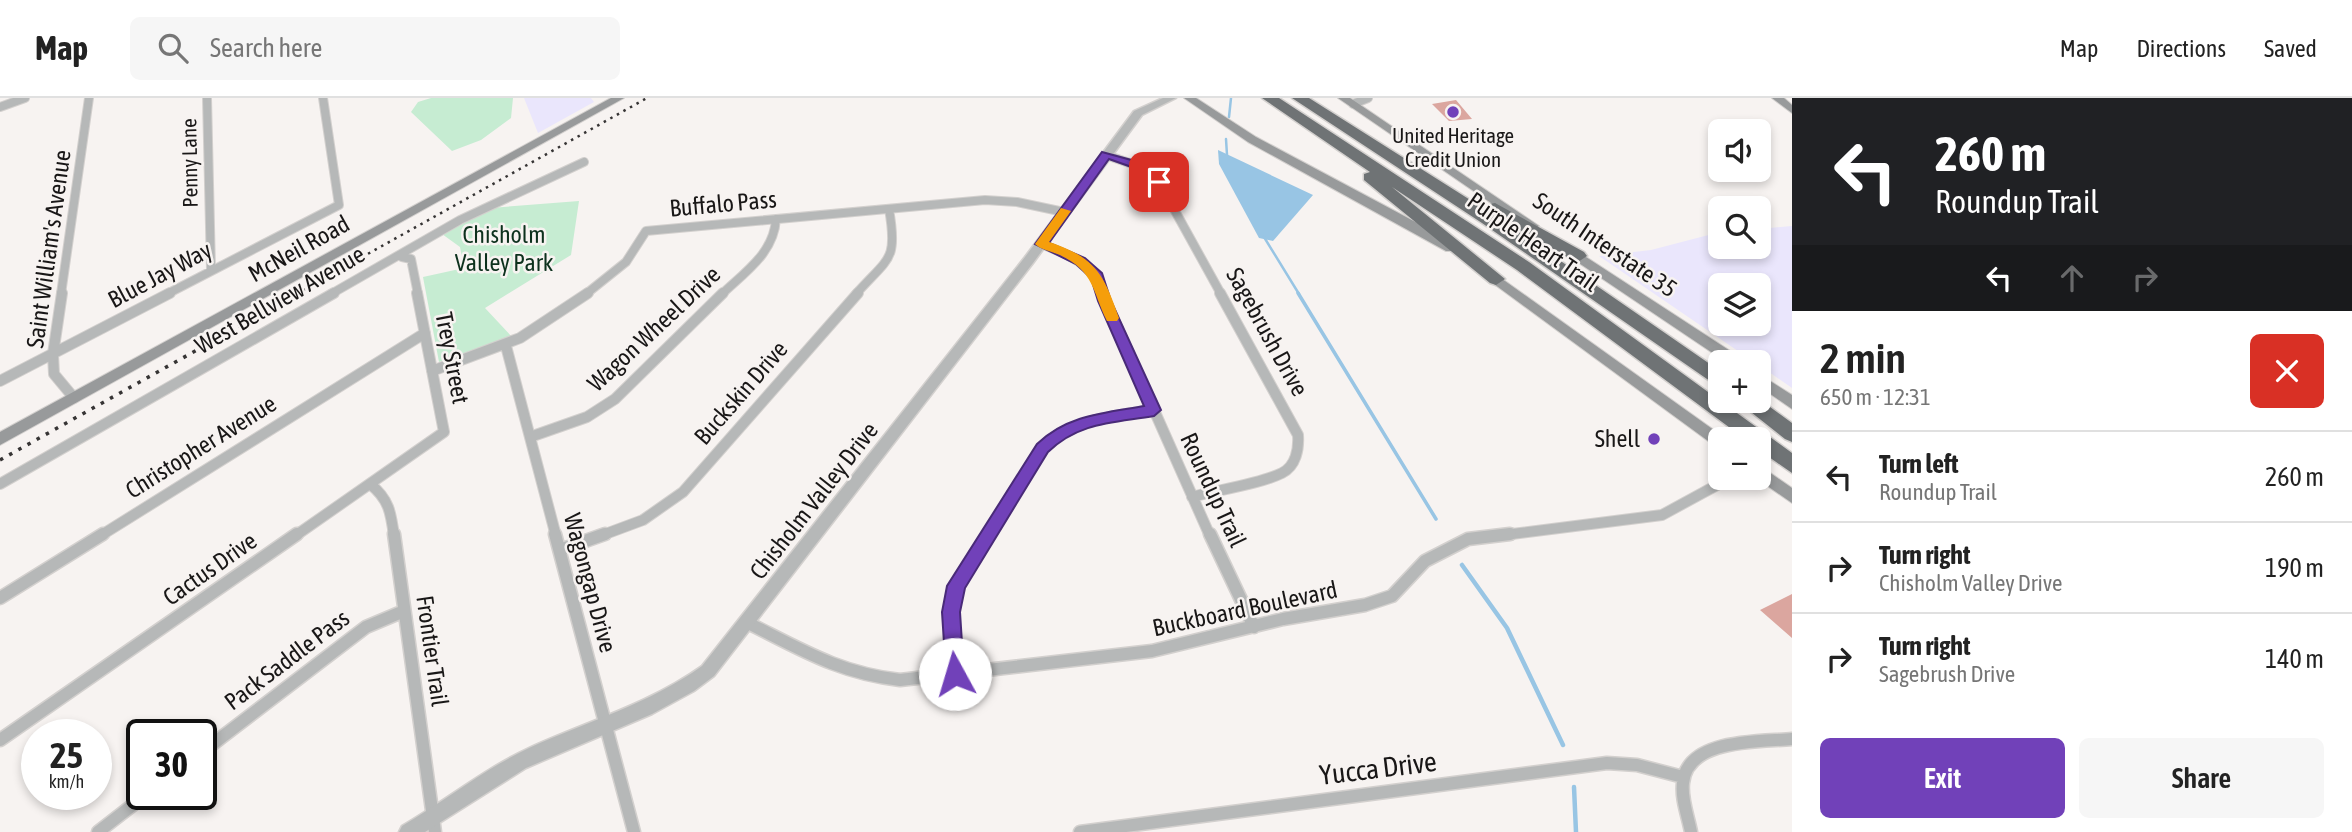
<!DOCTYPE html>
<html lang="en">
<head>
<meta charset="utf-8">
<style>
	:root { --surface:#fff; --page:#f6f6f6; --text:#222; --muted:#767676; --line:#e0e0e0; --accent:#7141b9 }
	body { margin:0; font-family:"Asap Condensed",sans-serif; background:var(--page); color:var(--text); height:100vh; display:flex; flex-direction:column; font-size:26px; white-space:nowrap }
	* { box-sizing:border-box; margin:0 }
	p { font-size:23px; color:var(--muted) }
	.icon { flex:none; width:38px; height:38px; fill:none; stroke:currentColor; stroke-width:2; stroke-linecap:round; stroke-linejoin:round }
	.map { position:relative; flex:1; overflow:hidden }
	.details { display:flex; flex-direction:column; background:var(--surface); width:560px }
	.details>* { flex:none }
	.hud { background:#202124; color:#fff; overflow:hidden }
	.fabs { position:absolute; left:1708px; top:21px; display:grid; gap:14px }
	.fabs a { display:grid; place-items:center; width:63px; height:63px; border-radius:10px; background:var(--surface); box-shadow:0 4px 10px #0003; font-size:35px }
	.speed { position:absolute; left:21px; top:621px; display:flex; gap:14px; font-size:35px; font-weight:700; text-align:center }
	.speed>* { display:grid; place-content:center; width:91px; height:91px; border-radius:50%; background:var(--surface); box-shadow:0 4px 10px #0003; line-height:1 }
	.speed small { font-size:18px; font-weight:400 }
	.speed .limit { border:4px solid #111; border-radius:10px; background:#fff; color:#111 }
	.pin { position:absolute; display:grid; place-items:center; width:60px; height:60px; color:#fff; margin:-30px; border-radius:14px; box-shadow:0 4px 10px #0006 }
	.me { position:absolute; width:77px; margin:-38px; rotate:354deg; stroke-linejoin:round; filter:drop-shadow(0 0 5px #0008) }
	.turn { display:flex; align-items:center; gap:24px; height:147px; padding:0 28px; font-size:32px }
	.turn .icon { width:91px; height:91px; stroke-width:2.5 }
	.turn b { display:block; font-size:49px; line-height:60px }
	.lanes { display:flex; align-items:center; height:66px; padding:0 28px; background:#0003; justify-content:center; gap:35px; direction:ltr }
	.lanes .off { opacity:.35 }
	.round { display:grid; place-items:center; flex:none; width:74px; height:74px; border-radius:10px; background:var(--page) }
	.head { display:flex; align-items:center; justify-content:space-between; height:119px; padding:0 28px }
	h1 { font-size:42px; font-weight:600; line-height:52px }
	.primary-button { display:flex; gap:14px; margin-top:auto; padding:14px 28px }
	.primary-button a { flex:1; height:80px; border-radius:10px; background:var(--accent); color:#fff; font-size:28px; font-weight:600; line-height:80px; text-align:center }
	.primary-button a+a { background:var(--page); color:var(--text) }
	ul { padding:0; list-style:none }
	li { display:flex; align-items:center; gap:21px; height:91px; padding:0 28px; border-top:2px solid var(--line) }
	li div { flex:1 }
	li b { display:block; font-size:26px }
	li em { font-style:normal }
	header { display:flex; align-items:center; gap:42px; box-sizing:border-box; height:98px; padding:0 35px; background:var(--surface); border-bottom:2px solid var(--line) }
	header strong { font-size:33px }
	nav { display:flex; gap:38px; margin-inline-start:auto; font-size:24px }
	.search { width:490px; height:63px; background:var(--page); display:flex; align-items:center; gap:18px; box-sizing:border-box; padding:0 24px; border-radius:10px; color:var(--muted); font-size:26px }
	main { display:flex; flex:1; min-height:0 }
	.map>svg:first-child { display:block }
	.commercial { fill:#eae6fc; fill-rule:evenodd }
	.green { fill:#c6ecd2 }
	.water { fill:#98c5e4 }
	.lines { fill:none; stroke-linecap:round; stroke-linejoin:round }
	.stream-far2 { stroke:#98c5e4; stroke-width:2.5 }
	.stream-far1 { stroke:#98c5e4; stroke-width:3.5 }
	.stream { stroke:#98c5e4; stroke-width:4.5 }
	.building { fill:#dba69f }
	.minor-far2-casing { stroke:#d3d0ce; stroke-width:10 }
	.minor-far1-casing { stroke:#d3d0ce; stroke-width:12 }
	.minor-casing { stroke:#d3d0ce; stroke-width:15 }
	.tertiary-casing { stroke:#d3d0ce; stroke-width:3 }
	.secondary-casing { stroke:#d3d0ce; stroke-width:2 }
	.motorway-casing { stroke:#d3d0ce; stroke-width:3 }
	.minor-far2 { stroke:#b6b8b8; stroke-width:8 }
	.minor-far1 { stroke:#b6b8b8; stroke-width:10 }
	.minor { stroke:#b6b8b8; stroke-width:12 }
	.tertiary { fill:#b6b8b8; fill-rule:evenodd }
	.secondary { fill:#989a9b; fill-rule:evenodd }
	.motorway { fill:#6f7375; fill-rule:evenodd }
	.rail-far1 { stroke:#363434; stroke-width:2.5; stroke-dasharray:2.5 5; stroke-linecap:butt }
	.rail { stroke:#363434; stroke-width:3.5; stroke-dasharray:3.5 7; stroke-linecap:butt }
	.route { fill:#7141b9; stroke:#492a78; stroke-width:2 }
	.slow { fill:#f59e0b }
	.poi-dot { fill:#7141b9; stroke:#f7f3f1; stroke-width:2.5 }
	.labels { text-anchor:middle; stroke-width:5; stroke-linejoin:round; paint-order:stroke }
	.far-poi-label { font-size:21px; fill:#191717; stroke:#f7f3f1 }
	.far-street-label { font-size:21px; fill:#191717; stroke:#f7f3f1 }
	.street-label { font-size:24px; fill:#191717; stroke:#f7f3f1 }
	.park-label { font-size:24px; fill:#0d311d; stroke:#f7f3f1 }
	.poi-label { font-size:24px; fill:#191717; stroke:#f7f3f1; text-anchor:end }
	.near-street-label { font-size:28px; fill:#191717; stroke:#f7f3f1 }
</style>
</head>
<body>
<header>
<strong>Map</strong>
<div class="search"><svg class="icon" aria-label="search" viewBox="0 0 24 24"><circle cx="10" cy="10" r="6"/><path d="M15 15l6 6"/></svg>Search here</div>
<nav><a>Map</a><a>Directions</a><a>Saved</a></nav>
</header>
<main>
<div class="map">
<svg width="1792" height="734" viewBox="0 0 1792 734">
	<rect width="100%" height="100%" fill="#f7f3f1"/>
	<path class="commercial" d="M 524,0 L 591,0 L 594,4 L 538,35 Z
		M 1792,128 L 1792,290 L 1759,267 L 1759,264 L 1754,264 L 1599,158 L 1651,152 L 1720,134 L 1720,149 L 1759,149 L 1759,131 ZM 1720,187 L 1759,187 L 1759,226 L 1720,226 Z"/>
	<path class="green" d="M 431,0 L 513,0 L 511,20 L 481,42 L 452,53 L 411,14 L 418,4 Z
		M 579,103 L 571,157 L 485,210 L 512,239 L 439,264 L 423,179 L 464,170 L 460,149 L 442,136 L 490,110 Z"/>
	<path class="water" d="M 1218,52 L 1313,97 L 1273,143 L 1259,140 L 1219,66 Z"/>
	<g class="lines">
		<path class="stream-far2" d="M 1229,19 L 1231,0
			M 1226,41 L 1227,57
			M 1264,139 L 1299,196"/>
		<path class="stream-far1" d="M 1298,195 L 1436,421"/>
		<path class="stream" d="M 1462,467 L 1507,530 L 1563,647
			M 1574,689 L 1576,734"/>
	</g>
	<path class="building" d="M 1456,2 L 1472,21 L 1449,23 L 1432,6 Z
		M 1792,496 L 1792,540 L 1760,512 Z"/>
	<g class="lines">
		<defs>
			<path id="minor-far2" d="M 207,0 L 211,171
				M 1353,6 L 1368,0
				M 0,9 L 25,0
				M 1106,57 L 1141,69 L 1159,84 L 1221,196
				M 1041,146 C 1068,156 1094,167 1102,196
				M 402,159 L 411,161 L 418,196
				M 61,196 L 89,0
				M 167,196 L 339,107 L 323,0
				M 331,196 L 460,122 L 584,64
				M 586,196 L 626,164 L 646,133 L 985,102 L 1017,104 L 1064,114
				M 722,196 C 745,174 774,155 776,121
				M 856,196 C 889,159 898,163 889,111"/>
			<path id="minor-far1" d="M 62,195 L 53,256 L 54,276 L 74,300
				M 1102,195 L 1210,438
				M 506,248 L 556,438
				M 432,273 L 520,240 L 588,195
				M 0,283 L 170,195
				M 530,339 L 587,319 L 615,301 L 723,195
				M 0,386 L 334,195
				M 370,386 C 389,401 391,415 394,438
				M 1192,399 C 1217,392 1260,386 1282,375 C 1296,368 1299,351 1298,337 L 1220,195
				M 100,438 L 425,235
				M 295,438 L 444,334 L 417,195
				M 600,438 L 643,422 L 683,394 L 858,195
				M 987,438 L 1042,350 C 1074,321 1112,318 1154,312
				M 1496,438 L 1662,417 L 1730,380"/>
			<path id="minor" d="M 394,436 L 435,734
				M 555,436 L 634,734
				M 1210,436 L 1254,529
				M 560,452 L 605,436
				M 0,500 L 103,436
				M 748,525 C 802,552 839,575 900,582 L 1152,553 L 1283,521 L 1365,507 L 1392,498 L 1425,463 L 1468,441 L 1510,436
				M 955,576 L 951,515 L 956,488 L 989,436
				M 0,642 L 297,436
				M 201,655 L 366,529 L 404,513
				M 98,734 L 147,696
				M 1080,734 L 1607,665 L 1637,667 L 1683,679
				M 1691,734 C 1688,718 1681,701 1683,685 C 1687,640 1760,644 1792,641"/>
			<path id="tertiary" d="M 1163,0 L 1176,0 L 1142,17 L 1033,165 L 714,578 L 694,593 L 652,616 L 526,670 L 425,734 L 399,734 L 402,728 C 445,703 484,671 529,650 C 588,623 649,606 702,568 L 1025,159 L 1134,13 Z"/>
			<path id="secondary" d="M 611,0 L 624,0 L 0,347 L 0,334 Z
				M 1184,0 L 1196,0 L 1256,39 L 1423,128 L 1457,150 L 1456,153 L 1446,153 L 1248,44 Z
				M 1338,0 L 1350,0 L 1539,128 L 1533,132 L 1529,131 Z
				M 1772,0 L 1784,0 L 1792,7 L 1792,15 Z
				M 1566,146 L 1741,260 L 1743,264 L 1726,264 L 1561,153 L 1561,147 Z
				M 1484,168 L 1725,340 L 1720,341 L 1720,350 L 1715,348 L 1479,175 L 1479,169 Z
				M 1759,276 L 1792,297 L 1792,311 L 1759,288 Z
				M 1759,367 L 1792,390 L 1792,405 L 1756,380 L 1759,380 Z"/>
			<path id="motorway" d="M 1262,0 L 1279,0 L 1529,164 L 1792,355 L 1792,375 L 1759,352 L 1759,341 L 1745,341 L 1517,172 L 1392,89 L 1505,181 L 1496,187 L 1490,185 L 1364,82 L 1364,76 L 1370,74 Z
				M 1292,0 L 1309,0 L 1494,117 L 1720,273 L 1720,290 L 1482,125 Z
				M 1495,105 L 1584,154 L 1587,158 L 1578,164 L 1572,162 L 1489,114 L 1489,106 Z
				M 1759,301 L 1792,325 L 1792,344 L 1785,341 L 1737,303 Z"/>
		</defs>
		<use href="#minor-far2" class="minor-far2-casing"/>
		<use href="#minor-far1" class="minor-far1-casing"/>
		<use href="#minor" class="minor-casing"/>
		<use href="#tertiary" class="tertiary-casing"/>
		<use href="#secondary" class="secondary-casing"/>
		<use href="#motorway" class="motorway-casing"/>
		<use href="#minor-far2" class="minor-far2"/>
		<use href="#minor-far1" class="minor-far1"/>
		<use href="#minor" class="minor"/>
		<use href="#tertiary" class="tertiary"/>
		<use href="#secondary" class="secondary"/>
		<use href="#motorway" class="motorway"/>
		<path class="rail-far1" d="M 296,196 L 647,0"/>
		<path class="rail" d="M 0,362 L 299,195"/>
	</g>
	<path class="route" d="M 1102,54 L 1146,66 L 1165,84 L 1155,86 L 1137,71 L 1109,61 L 1049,145 L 1085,160 L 1102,175 L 1111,203 L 1161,312 L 1154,318 C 1113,325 1079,324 1048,354 L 965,490 L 960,514 L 964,576 L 962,582 L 955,585 L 948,582 L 946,576 L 942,514 L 947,488 L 1037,346 C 1067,317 1104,315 1144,308 L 1098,203 L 1091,180 L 1076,166 L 1035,146 Z"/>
	<path class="slow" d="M 1061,110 L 1071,113 L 1049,144 C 1095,159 1104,176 1119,220 L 1117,223 L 1107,223 C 1092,193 1095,174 1060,157 C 1051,153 1041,152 1035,146 Z"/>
	<g class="poi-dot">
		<circle cx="1453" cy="14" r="7"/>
		<circle cx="1654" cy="341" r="7"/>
	</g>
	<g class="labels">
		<g class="far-poi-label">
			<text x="1453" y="45">United Heritage<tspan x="1453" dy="24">Credit Union</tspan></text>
		</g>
		<g class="far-street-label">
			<text transform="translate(190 65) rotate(-91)" y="7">Penny Lane</text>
		</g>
		<g class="street-label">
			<text transform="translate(723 106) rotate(-5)" y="8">Buffalo Pass</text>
			<text transform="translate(1533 144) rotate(35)" y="8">Purple Heart Trail</text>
			<text transform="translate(1605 147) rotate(34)" y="8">South Interstate 35</text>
			<text transform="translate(49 151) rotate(-82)" y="8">Saint William's Avenue</text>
			<text transform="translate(299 151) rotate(-29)" y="8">McNeil Road</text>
			<text transform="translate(160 177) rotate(-28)" y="8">Blue Jay Way</text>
			<text transform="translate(280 202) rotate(-30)" y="8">West Bellview Avenue</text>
			<text transform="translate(654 231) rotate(-43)" y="8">Wagon Wheel Drive</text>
			<text transform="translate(1267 234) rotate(61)" y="8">Sagebrush Drive</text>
			<text transform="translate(452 260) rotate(79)" y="8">Trey Street</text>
			<text transform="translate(741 295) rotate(-49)" y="8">Buckskin Drive</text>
			<text transform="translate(201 349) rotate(-32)" y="8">Christopher Avenue</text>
			<text transform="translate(1213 392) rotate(65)" y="8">Roundup Trail</text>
			<text transform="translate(814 403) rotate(-52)" y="8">Chisholm Valley Drive</text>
			<text transform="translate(210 471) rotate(-35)" y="8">Cactus Drive</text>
			<text transform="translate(590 485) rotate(75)" y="8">Wagongap Drive</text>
			<text transform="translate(1245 511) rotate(-12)" y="8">Buckboard Boulevard</text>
			<text transform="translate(432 553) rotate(82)" y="8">Frontier Trail</text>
			<text transform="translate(287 562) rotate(-37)" y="8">Pack Saddle Pass</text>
		</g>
		<g class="park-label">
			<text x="504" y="145">Chisholm<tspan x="504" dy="28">Valley Park</tspan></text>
		</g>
		<g class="poi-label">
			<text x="1640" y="349">Shell</text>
		</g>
		<g class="near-street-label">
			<text transform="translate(1378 670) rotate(-7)" y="10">Yucca Drive</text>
		</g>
	</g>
</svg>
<div class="fabs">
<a><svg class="icon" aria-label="sound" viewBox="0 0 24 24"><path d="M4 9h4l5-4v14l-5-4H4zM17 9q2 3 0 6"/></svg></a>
<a><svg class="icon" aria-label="search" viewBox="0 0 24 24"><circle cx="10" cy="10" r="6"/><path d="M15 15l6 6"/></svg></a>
<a><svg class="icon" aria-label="layers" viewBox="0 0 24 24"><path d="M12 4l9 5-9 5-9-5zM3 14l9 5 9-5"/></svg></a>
<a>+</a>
<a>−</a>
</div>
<div class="speed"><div>25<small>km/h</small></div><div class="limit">30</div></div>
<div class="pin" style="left:1159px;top:84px;background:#d93025"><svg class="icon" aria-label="arrive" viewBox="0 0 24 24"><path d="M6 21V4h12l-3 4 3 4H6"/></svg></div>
<svg class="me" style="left:955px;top:576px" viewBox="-20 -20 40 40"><circle r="19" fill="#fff"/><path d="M0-13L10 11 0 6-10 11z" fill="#7141b9"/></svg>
</div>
<section class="details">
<div class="hud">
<div class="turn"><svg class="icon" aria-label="left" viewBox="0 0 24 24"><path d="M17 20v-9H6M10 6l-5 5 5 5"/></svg><div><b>260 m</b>Roundup Trail</div></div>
<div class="lanes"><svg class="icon" aria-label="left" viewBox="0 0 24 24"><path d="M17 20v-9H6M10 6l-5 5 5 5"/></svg><svg class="icon off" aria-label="ahead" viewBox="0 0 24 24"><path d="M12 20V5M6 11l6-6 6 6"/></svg><svg class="icon off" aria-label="right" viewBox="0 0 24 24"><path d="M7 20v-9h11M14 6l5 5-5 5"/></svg></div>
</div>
<div class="head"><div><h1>2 min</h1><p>650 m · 12:31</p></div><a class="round" style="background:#d93025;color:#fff"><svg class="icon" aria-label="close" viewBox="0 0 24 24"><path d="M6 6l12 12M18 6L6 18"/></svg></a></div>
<ul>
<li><svg class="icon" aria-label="left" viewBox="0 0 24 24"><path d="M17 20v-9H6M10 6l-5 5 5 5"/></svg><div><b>Turn left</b><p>Roundup Trail</p></div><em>260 m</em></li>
<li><svg class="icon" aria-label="right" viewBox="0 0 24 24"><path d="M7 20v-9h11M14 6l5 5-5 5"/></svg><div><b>Turn right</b><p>Chisholm Valley Drive</p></div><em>190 m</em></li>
<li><svg class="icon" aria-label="right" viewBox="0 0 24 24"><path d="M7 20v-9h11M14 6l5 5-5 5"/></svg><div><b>Turn right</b><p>Sagebrush Drive</p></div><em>140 m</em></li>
</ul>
<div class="primary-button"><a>Exit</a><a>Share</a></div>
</section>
</main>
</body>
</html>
